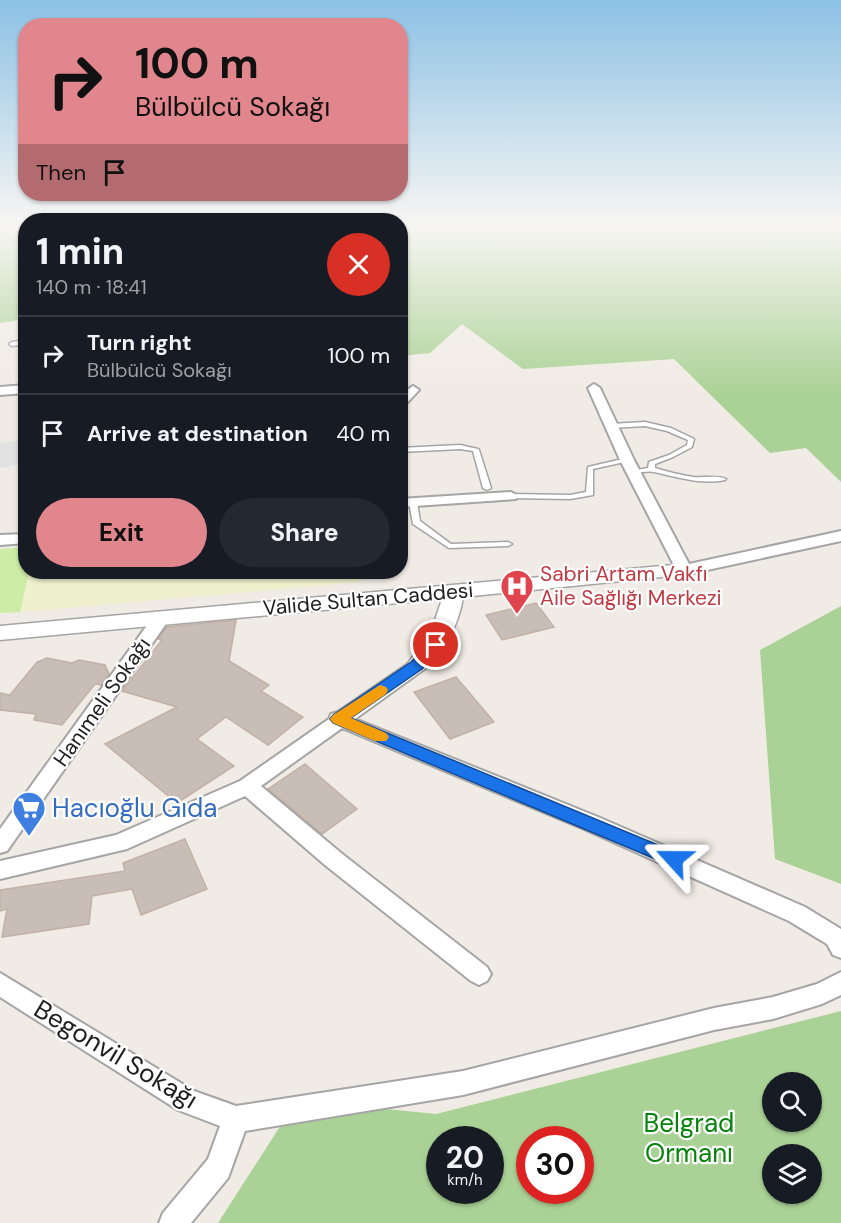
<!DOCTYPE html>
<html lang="en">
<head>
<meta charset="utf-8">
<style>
	:root { --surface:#171b24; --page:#242831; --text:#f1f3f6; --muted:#9ea1a6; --line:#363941; --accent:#e1868c }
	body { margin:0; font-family:"DM Sans",sans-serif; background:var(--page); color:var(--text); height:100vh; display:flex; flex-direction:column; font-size:22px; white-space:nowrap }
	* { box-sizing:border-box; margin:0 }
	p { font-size:20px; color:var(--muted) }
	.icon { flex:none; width:33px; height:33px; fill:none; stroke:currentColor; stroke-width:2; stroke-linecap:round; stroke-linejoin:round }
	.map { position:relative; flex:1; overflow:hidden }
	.details { position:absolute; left:18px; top:213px; width:390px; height:366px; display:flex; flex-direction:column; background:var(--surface); border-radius:24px; box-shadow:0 2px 4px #0004 }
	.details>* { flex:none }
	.guide { position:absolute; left:18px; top:18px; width:390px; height:183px; border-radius:24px; box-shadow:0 2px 4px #0004; background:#e1868c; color:#111; overflow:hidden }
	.buttons { position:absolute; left:762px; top:1072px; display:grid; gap:12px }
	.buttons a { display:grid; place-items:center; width:60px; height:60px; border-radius:50%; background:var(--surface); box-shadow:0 2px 4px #0004; font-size:30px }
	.speed { position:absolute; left:426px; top:1126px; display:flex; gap:12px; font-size:30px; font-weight:700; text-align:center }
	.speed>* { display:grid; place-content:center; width:78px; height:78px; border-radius:50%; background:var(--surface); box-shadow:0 2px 4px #0004; line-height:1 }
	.speed small { font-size:15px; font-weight:400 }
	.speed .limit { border:9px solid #d22; background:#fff; color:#111 }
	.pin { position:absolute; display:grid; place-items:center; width:51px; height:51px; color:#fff; margin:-26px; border:3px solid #fff; border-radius:50%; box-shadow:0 2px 6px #0007 }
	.me { position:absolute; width:66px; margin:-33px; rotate:294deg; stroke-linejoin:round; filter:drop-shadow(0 0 4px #0008) }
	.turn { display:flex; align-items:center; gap:21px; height:126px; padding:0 18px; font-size:27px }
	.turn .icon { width:78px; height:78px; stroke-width:2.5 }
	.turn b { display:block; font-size:42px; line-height:51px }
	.then { display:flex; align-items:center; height:57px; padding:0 18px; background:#0003; gap:12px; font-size:22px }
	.round { display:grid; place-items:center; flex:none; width:63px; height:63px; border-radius:32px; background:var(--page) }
	.overview { display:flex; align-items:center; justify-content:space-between; height:102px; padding:0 18px }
	h1 { font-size:36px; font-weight:800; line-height:45px }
	.cta { display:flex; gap:12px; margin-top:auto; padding:12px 18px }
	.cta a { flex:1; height:69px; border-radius:36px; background:var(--accent); color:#111; font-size:24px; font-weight:800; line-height:69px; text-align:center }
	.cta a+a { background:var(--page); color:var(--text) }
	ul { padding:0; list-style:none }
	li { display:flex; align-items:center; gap:18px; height:78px; padding:0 18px; border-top:2px solid var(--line) }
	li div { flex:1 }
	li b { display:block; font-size:22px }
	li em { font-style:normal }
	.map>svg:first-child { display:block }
	.farmland { fill:#eff0ce }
	.grass { fill:#cdeda7 }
	.forest { fill:#abd296; fill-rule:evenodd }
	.parking { fill:#e2e2e2 }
	.building { fill:#c8bdb7; stroke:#c2b1a5; stroke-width:1.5 }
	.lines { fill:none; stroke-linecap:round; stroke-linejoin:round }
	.service-casing { stroke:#a5a5a5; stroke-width:3 }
	.minor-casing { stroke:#a5a5a5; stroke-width:4 }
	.tertiary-casing { stroke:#a5a5a5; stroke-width:3 }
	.service { fill:#fff; fill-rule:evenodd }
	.minor { fill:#fff; fill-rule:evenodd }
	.tertiary { fill:#fff; fill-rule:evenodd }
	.route { fill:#1a73e8; stroke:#114b97; stroke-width:1.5 }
	.slow { fill:#f59e0b }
	.labels { text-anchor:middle; stroke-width:4.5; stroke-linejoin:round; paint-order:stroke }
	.health-label { font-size:21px; fill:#be3a42; stroke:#fff; text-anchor:start }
	.street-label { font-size:21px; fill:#1e1e1e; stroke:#fff }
	.near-shop-label { font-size:26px; fill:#366cbe; stroke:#fff; text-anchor:start }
	.near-street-label { font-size:26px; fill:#1e1e1e; stroke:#fff }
	.near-park-label { font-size:26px; fill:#05830a; stroke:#fff }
</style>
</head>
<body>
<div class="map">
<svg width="841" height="1223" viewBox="0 0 841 1223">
	<rect width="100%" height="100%" fill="#f0ebe4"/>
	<path class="farmland" d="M 29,572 L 359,572 L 361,582 L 20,612 Z"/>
	<path class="grass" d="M 25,547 L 26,572 L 29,572 L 20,612 L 0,613 L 0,549 Z"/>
	<path class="forest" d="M 0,224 L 25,224 L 25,319 L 0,323 Z
		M 401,224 L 841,224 L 841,482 L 806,448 L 770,453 L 674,359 L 523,369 L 462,324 L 430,353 L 401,356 Z
		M 841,606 L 841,884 L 775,859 L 760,650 Z
		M 841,1011 L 841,1223 L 218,1223 L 297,1100 L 436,1114 ZM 772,1083 L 812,1083 L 812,1122 L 772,1122 ZM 440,1140 L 490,1140 L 490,1191 L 440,1191 ZM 530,1140 L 580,1140 L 580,1191 L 530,1191 ZM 772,1155 L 812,1155 L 812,1194 L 772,1194 Z"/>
	<path class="parking" d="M 25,440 L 25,464 L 0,468 L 0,443 Z"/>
	<path class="building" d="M 536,603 L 554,627 L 502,640 L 486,615 Z
		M 236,620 L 229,661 L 269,685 L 261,691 L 303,717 L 268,745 L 226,717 L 197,739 L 234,766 L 177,803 L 105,744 L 177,707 L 122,691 L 162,640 L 158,639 L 167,627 Z
		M 47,658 L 72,663 L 79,660 L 105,665 L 109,674 L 101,685 L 95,684 L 62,725 L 34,720 L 36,714 L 0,710 L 0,693 L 10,695 L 37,662 Z
		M 456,677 L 494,722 L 450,739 L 414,692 Z
		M 305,764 L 357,809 L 322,834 L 268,789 Z
		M 185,839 L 207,889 L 141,915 L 132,889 L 92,896 L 89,924 L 2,937 L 7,909 L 0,911 L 0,890 L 125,871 L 123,863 Z"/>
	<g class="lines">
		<defs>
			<path id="service" d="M 26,340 L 26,344 L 12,346 L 9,344 L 12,342 Z
				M 645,422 L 671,428 L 694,439 L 692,447 L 673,457 L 655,464 L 655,468 C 668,472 680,475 693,477 C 703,478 718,475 726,479 L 725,480 C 700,485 678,477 654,472 C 647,470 638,474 631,473 L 631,471 L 648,468 L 649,462 L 669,455 L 687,445 L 688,440 L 667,431 L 645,426 L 611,428 L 608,426 L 611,424 Z
				M 460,445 L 478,449 L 479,450 L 491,488 L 487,490 L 483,488 L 473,451 L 460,449 L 400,452 L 400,448 Z
				M 627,458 L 629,459 L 629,461 L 593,469 L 593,495 L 570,499 L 511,498 L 507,496 L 511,494 L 570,495 L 586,492 L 588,467 Z
				M 410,500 L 416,500 L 417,502 L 420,521 L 451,544 L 508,542 L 512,544 L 508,546 L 449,548 L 413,524 L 409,502 Z"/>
			<path id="minor" d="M 594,384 L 600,388 L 634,460 L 689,564 L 841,531 L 841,541 L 684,575 L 678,573 L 620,460 L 588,388 Z
				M 26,385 L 26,393 L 0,395 L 0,387 Z
				M 413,386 L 419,390 L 404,406 L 400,407 L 400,395 Z
				M 511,492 L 518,496 L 516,499 L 400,507 L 400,499 Z
				M 26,534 L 26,543 L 0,545 L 0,535 Z
				M 162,612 L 168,613 L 170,617 L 168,621 L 7,851 L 0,853 L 0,829 L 156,613 Z
				M 417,660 L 423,662 L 426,666 L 423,670 L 355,719 L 598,817 L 805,907 L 841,929 L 841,958 L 833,955 L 827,944 L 789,921 L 584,829 L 342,728 L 261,786 L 341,853 L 487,967 L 491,974 L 487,981 L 479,985 L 471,981 L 325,865 L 245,796 L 127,849 L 0,879 L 0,861 L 116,835 L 240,781 L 329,719 L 331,714 L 338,712 L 411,662 Z
				M 841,972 L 841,995 L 822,1004 L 773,1019 L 714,1030 L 463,1095 L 245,1131 L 228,1178 L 191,1223 L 159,1223 L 163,1213 L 208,1159 L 220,1126 L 178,1110 L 0,997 L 0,973 L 194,1091 L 236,1106 L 463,1071 L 714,1008 L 773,997 L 817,984 Z"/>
			<path id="tertiary" d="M 684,564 L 691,566 L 694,570 L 691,574 L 463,597 C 460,620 438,679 409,671 L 406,666 L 431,632 L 442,599 L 0,640 L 0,626 Z"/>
		</defs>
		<use href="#service" class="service-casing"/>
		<use href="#minor" class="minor-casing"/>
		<use href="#tertiary" class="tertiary-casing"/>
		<use href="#service" class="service"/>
		<use href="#minor" class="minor"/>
		<use href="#tertiary" class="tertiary"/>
	</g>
	<linearGradient id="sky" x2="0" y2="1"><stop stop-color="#8cc1e5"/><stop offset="0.57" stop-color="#f8f6f3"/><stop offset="1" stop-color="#f8f6f3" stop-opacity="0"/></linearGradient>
	<rect width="841" height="395" fill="url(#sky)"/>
	<path class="route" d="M 436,641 L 443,645 L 422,669 L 351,718 L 680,854 L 682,859 L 680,864 L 674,866 L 667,864 L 333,723 L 330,719 L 333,715 L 411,662 L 431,642 Z"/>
	<path class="slow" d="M 380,685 L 386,687 L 388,690 L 386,694 L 351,718 L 386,733 L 389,737 L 386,741 L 375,741 L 333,723 L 330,719 L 333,715 Z"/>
	<defs>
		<symbol id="hospital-pin" viewBox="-11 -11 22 30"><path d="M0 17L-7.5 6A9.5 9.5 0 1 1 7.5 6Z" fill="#e0444e" stroke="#fff"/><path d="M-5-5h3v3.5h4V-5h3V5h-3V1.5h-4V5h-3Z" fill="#fff"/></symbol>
		<symbol id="supermarket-pin" viewBox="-11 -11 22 30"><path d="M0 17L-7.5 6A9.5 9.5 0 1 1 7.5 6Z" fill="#3f7fe0" stroke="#fff"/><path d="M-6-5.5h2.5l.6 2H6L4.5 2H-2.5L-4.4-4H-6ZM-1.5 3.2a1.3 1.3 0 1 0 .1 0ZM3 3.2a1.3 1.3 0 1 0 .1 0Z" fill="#fff"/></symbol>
	</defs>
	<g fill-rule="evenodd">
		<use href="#hospital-pin" x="498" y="567" width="38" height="52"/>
		<use href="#supermarket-pin" x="10" y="789" width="38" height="52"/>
	</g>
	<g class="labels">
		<g class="health-label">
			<text x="540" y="581">Sabri Artam Vakfı<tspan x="540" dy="24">Aile Sağlığı Merkezi</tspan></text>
		</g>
		<g class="street-label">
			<text transform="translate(368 599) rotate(-5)" y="7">Valide Sultan Caddesi</text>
			<text transform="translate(102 702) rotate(-55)" y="7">Hanımeli Sokağı</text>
		</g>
		<g class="near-shop-label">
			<text x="52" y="817">Hacıoğlu Gıda</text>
		</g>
		<g class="near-street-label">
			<text transform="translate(116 1054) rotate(31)" y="9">Begonvil Sokağı</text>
		</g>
		<g class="near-park-label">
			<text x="689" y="1132">Belgrad<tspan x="689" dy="30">Ormanı</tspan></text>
		</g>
	</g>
</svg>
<div class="buttons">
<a><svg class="icon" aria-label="search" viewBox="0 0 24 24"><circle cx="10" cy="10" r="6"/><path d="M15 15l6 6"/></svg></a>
<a><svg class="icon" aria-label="layers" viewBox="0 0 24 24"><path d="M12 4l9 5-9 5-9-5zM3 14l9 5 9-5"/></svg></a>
</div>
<div class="speed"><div>20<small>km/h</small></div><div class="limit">30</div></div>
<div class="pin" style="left:436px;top:645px;background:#d93025"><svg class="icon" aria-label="arrive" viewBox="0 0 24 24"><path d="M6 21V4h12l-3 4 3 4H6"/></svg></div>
<svg class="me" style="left:674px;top:859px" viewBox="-20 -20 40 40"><path d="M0-17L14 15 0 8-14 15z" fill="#1a73e8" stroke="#fff" stroke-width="4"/></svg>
<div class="guide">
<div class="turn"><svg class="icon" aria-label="right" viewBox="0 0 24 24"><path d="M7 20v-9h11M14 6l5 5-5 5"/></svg><div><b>100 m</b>Bülbülcü Sokağı</div></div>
<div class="then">Then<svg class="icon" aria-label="arrive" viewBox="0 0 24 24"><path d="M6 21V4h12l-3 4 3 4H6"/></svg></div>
</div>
<section class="details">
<div class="overview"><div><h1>1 min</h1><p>140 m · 18:41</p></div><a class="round" style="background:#d93025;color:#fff"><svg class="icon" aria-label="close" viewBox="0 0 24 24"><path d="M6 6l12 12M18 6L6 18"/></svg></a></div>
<ul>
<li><svg class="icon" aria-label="right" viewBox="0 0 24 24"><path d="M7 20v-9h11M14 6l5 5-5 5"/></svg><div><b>Turn right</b><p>Bülbülcü Sokağı</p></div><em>100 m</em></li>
<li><svg class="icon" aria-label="arrive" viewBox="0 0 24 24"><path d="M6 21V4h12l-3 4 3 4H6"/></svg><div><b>Arrive at destination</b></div><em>40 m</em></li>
</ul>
<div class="cta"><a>Exit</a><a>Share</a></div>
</section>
</div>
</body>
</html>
